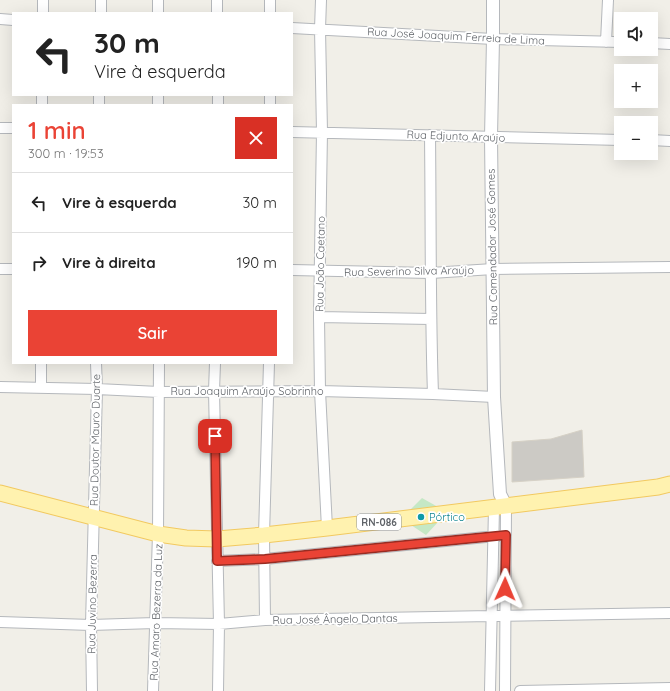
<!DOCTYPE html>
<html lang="pt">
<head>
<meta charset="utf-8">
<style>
	:root { --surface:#fff; --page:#f6f6f6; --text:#222; --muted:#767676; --line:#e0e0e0; --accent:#ea4335 }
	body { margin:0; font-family:Quicksand,sans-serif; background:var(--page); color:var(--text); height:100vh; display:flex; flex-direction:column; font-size:15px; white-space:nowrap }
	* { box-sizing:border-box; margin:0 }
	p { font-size:13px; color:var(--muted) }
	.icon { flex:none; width:22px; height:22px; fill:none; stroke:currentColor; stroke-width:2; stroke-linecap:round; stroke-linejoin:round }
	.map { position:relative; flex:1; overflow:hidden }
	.drawer { position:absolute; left:12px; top:104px; width:281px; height:260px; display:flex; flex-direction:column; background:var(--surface); border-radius:0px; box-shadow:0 4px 16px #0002 }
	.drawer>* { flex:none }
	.hud { position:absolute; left:12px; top:12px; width:281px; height:84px; border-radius:0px; box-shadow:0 4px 16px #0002; background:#fff; color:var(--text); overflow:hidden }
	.tools { position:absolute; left:614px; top:12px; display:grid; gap:8px }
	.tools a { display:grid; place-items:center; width:44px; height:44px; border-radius:0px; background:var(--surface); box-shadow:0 4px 16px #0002; font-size:20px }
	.pin { position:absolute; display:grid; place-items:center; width:34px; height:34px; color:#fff; margin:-17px; border-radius:8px; box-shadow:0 2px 6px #0006 }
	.me { position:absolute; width:44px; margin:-22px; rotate:1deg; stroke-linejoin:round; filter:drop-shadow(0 0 3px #0008) }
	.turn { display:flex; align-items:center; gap:14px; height:84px; padding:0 16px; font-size:18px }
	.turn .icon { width:52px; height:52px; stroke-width:2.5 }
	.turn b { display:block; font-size:28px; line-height:34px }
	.round { display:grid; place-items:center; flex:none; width:42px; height:42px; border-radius:0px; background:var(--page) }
	.overview { display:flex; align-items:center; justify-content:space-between; height:68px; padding:0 16px }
	h1 { font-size:24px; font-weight:600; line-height:30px; color:var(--accent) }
	.primary-button { display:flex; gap:8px; margin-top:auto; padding:8px 16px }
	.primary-button a { flex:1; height:46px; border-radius:0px; background:var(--accent); color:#fff; font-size:16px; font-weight:600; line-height:46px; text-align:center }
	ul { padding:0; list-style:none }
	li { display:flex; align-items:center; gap:12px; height:60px; padding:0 16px; border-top:1px solid var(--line) }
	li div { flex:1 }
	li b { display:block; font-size:15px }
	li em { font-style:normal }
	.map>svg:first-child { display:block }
	.green { fill:#c5e8c5 }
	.building { fill:#cccac5; stroke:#d6d1c6 }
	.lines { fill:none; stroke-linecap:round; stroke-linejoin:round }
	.minor-casing { stroke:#b5b8bc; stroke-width:12 }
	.tertiary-casing { stroke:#b5b8bc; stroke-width:14 }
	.primary-casing { stroke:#f2c960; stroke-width:17 }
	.minor { stroke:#fff; stroke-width:10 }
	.tertiary { stroke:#fff; stroke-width:12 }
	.primary { stroke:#fff2af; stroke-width:15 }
	.route-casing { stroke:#982c22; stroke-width:10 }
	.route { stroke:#ea4335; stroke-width:7 }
	.culture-dot { fill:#0f9aa8; stroke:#fff; stroke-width:1.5 }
	.labels { text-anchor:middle; stroke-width:3.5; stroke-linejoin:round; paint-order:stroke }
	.shield { fill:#fff; stroke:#8f9295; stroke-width:1 }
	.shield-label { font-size:10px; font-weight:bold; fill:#5f6368 }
	.street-label { font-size:11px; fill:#5f6368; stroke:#fff }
	.culture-label { font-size:11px; fill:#0d838f; stroke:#fff; text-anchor:start }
</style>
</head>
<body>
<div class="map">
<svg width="670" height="691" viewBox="0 0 670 691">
	<rect width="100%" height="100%" fill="#f1efe8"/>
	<path class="green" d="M 422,498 L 438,507 L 439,521 L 426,535 L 411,525 L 410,510 Z"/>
	<path class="building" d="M 582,430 L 584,477 L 512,482 L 512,442 L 551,439 Z"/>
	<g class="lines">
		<defs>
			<path id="minor" d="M 217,0 L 217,13
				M 321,0 L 320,29 L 322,132 L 319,317 L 320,391 L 327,528
				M 43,13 L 43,0
				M 101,13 L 101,0
				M 158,13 L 158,0
				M 270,13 L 270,0
				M 0,19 L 13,20
				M 292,28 L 493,39 L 621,42
				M 606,42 L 608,0
				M 651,43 L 670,44
				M 218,95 L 218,105
				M 270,95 L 270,105
				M 42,105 L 42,95
				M 99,105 L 99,95
				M 158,105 L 158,95
				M 0,128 L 13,128
				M 292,132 C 402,134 511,138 621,140
				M 430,135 C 431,221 430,307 433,394
				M 651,140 L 670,141
				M 0,269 L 13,269
				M 292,270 L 431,273 L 493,269 L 670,267
				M 319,317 L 431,319
				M 215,363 L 214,391 L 219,624 L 218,691
				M 0,387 L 97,389 L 159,392 L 320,391 L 433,394 L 494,397
				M 41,388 L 41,363
				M 217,561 L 265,559 L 506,535
				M 265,620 L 264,535 L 269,363
				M 0,622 L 91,625 L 155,623 L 219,624 L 265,620 L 491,616 L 670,613
				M 92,691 L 91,625 L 97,389 L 96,363
				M 153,691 L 158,534 L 159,363
				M 490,691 L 494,508
				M 505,691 L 506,506
				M 520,691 L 670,688"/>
			<path id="tertiary" d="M 493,0 L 493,39 L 491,137 L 494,397 L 500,494 L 506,506"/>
			<path id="primary" d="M 0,493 L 158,534 L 186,538 L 217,539 L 264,535 L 327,528 L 658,487 L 670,484"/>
		</defs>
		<use href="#minor" class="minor-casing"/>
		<use href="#tertiary" class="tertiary-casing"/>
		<use href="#primary" class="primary-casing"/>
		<use href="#minor" class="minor"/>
		<use href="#tertiary" class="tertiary"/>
		<use href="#primary" class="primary"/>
	</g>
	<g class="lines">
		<defs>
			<path id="route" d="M 215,436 L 217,561 L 265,559 L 506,535 L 505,589"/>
		</defs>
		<use href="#route" class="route-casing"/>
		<use href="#route" class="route"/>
	</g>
	<circle class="culture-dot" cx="421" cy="517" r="4"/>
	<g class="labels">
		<rect class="shield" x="357" y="514" width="44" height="16" rx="3"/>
		<g class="shield-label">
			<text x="379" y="526">RN-086</text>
		</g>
		<g class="street-label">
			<text transform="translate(456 36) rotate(3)" y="4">Rua José Joaquim Ferreia de Lima</text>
			<text transform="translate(456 136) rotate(2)" y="4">Rua Edjunto Araújo</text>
			<text transform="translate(492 247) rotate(-91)" y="4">Rua Comendador José Gomes</text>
			<text transform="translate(320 264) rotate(-89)" y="4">Rua João Caetano</text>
			<text transform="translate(409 271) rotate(-1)" y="4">Rua Severino Silva Araújo</text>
			<text x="247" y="395">Rua Joaquim Araújo Sobrinho</text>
			<text transform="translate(95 440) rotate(-89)" y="4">Rua Doutor Mauro Duarte</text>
			<text transform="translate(92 604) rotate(-89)" y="4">Rua Juvino Bezerra</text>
			<text transform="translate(156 612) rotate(-88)" y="4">Rua Amaro Bezerra da Luz</text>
			<text transform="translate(335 619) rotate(-1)" y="4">Rua José Ângelo Dantas</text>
		</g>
		<g class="culture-label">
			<text x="429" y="521">Pórtico</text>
		</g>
	</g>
</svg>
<div class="tools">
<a><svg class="icon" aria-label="sound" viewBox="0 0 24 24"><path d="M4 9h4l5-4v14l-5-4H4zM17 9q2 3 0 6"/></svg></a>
<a>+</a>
<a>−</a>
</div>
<div class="pin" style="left:215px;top:436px;background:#d93025"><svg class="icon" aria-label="arrive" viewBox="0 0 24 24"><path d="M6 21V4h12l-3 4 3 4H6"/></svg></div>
<svg class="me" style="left:505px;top:589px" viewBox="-20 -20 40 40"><path d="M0-17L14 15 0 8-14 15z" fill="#ea4335" stroke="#fff" stroke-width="4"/></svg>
<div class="hud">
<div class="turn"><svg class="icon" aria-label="left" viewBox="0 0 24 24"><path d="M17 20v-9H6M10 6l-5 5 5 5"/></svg><div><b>30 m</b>Vire à esquerda</div></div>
</div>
<section class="drawer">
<div class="overview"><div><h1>1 min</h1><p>300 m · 19:53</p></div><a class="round" style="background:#d93025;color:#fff"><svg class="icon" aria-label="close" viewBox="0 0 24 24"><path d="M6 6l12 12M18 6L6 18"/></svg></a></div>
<ul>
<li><svg class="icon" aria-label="left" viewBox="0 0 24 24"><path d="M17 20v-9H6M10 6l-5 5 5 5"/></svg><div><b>Vire à esquerda</b></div><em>30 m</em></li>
<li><svg class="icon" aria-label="right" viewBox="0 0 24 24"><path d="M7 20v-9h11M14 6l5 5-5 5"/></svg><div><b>Vire à direita</b></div><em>190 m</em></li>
</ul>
<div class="primary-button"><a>Sair</a></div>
</section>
</div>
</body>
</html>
